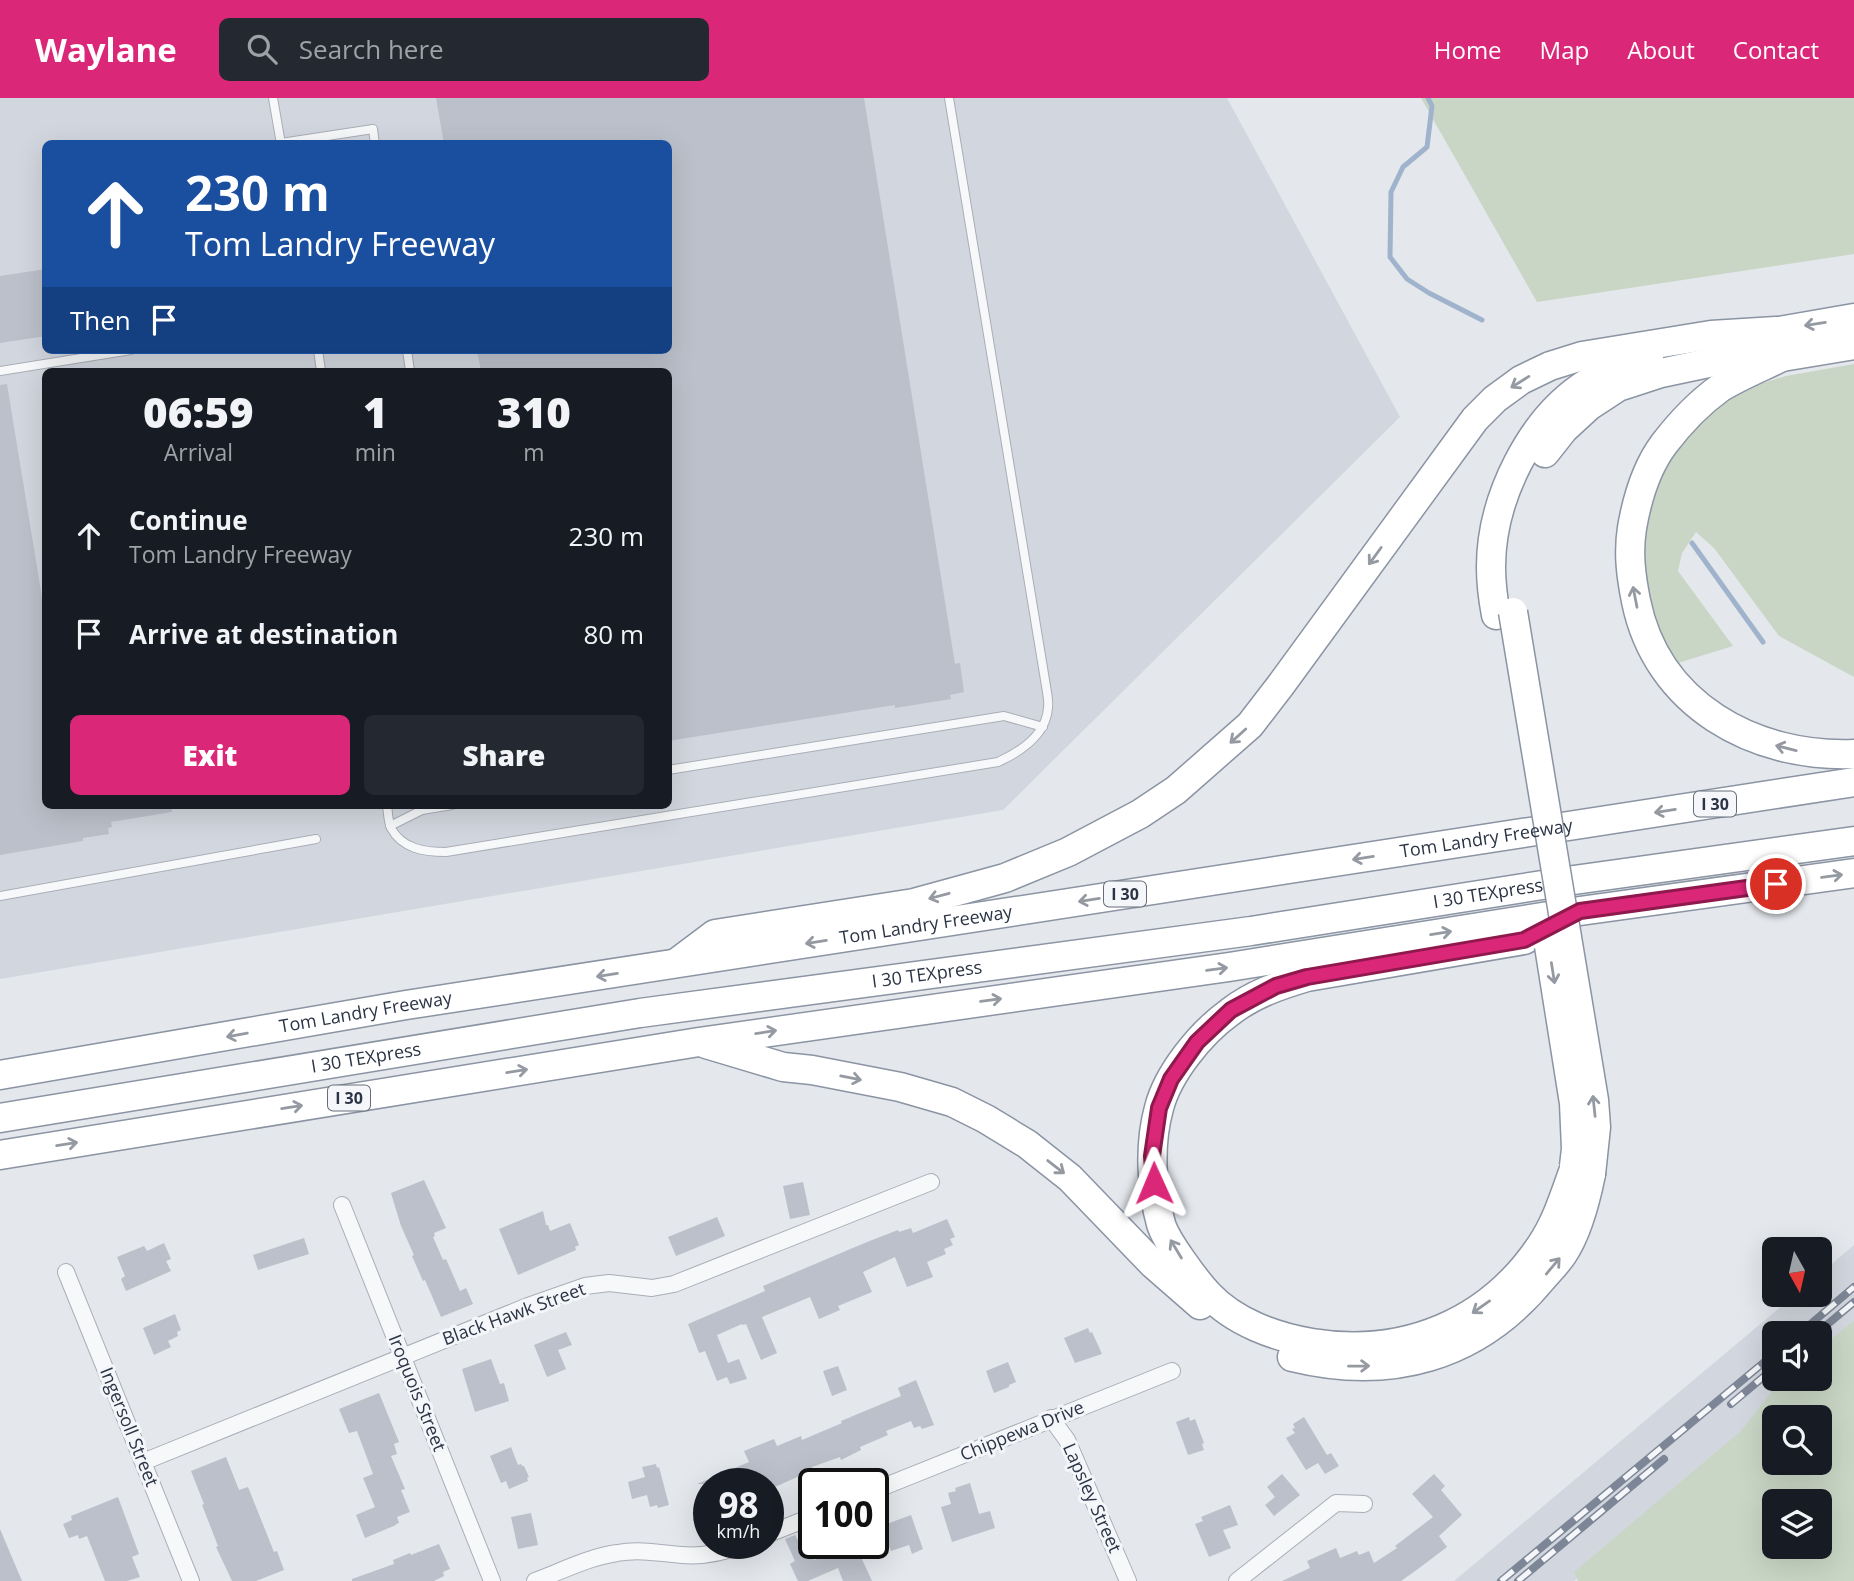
<!DOCTYPE html>
<html lang="en">
<head>
<meta charset="utf-8">
<style>
	:root { --surface:#171b24; --page:#242831; --text:#f1f3f6; --muted:#9ea1a6; --accent:#db2777 }
	body { margin:0; font-family:"Open Sans",sans-serif; background:var(--page); color:var(--text); height:100vh; display:flex; flex-direction:column; font-size:26px; white-space:nowrap }
	* { box-sizing:border-box; margin:0 }
	p { font-size:23px; color:var(--muted) }
	.icon { flex:none; width:38px; height:38px; fill:none; stroke:currentColor; stroke-width:2; stroke-linecap:round; stroke-linejoin:round }
	.map { position:relative; flex:1; overflow:hidden }
	.details { position:absolute; left:42px; top:270px; width:630px; height:441px; display:flex; flex-direction:column; background:var(--surface); border-radius:10px; box-shadow:0 7px 28px #0002 }
	.details>* { flex:none }
	.top-card { position:absolute; left:42px; top:42px; width:630px; height:214px; border-radius:10px; box-shadow:0 7px 28px #0002; background:#1a4fa0; color:#fff; overflow:hidden }
	.needle { width:46px; rotate:172deg }
	.tools { position:absolute; left:1762px; top:1139px; display:grid; gap:14px }
	.tools a { display:grid; place-items:center; width:70px; height:70px; border-radius:10px; background:var(--surface); box-shadow:0 7px 28px #0002; font-size:35px }
	.speed { position:absolute; left:693px; top:1370px; display:flex; gap:14px; font-size:35px; font-weight:700; text-align:center }
	.speed>* { display:grid; place-content:center; width:91px; height:91px; border-radius:50%; background:var(--surface); box-shadow:0 7px 28px #0002; line-height:1 }
	.speed small { font-size:18px; font-weight:400 }
	.speed .limit { border:4px solid #111; border-radius:10px; background:#fff; color:#111 }
	.pin { position:absolute; display:grid; place-items:center; width:60px; height:60px; color:#fff; margin:-30px; border:4px solid #fff; border-radius:50%; box-shadow:0 2px 7px #0007 }
	.me { position:absolute; width:77px; margin:-38px; rotate:359deg; stroke-linejoin:round; filter:drop-shadow(0 0 5px #0008) }
	.turn { display:flex; align-items:center; gap:24px; height:147px; padding:0 28px; font-size:32px }
	.turn .icon { width:91px; height:91px; stroke-width:2.5 }
	.turn b { display:block; font-size:49px; line-height:60px }
	.then { display:flex; align-items:center; height:66px; padding:0 28px; background:#0003; gap:14px; font-size:26px }
	.eta { display:flex; justify-content:space-evenly; align-items:center; height:119px; text-align:center }
	.eta b { font-size:42px; font-weight:800; line-height:49px }
	.button { display:flex; gap:14px; margin-top:auto; padding:14px 28px }
	.button a { flex:1; height:80px; border-radius:10px; background:var(--accent); color:#fff; font-size:28px; font-weight:800; line-height:80px; text-align:center }
	.button a+a { background:var(--page); color:var(--text) }
	ul { padding:0; list-style:none }
	li { display:flex; align-items:center; gap:21px; height:98px; padding:0 28px }
	li div { flex:1 }
	li b { display:block; font-size:26px }
	li em { font-style:normal }
	header { display:flex; align-items:center; gap:42px; box-sizing:border-box; height:98px; padding:0 35px; background:var(--accent); color:#fff }
	header strong { font-size:33px }
	nav { display:flex; gap:38px; margin-inline-start:auto; font-size:24px }
	.search { width:490px; height:63px; background:var(--page); display:flex; align-items:center; gap:18px; box-sizing:border-box; padding:0 24px; border-radius:10px; color:var(--muted); font-size:26px }
	.map>svg:first-child { display:block }
	.built { fill:#d2d6de; fill-rule:evenodd }
	.green { fill:#c9d6c5; fill-rule:evenodd }
	.lines { fill:none; stroke-linecap:round; stroke-linejoin:round }
	.stream { stroke:#9fb4cc; stroke-width:5 }
	.building { fill:#bbc0ca }
	.service-casing { stroke:#a9aeb7; stroke-width:10 }
	.minor-casing { stroke:#a9aeb7; stroke-width:18 }
	.motorway-casing { stroke:#8b94a3; stroke-width:31 }
	.service { stroke:#f7f8fa; stroke-width:8 }
	.minor { stroke:#f7f8fa; stroke-width:16 }
	.motorway { stroke:#fff; stroke-width:28 }
	.rail-casing { stroke:#7d8696; stroke-width:8 }
	.rail { stroke:#f4f6f9; stroke-width:5; stroke-dasharray:16; stroke-linecap:butt }
	.motorway-bridge-casing { stroke:#8b94a3; stroke-width:31; stroke-linecap:butt }
	.motorway-bridge { stroke:#fff; stroke-width:28 }
	.oneway { stroke:#959aa2 }
	.route-casing { stroke:#8e194d; stroke-width:18 }
	.route { stroke:#db2777; stroke-width:12 }
	.labels { text-anchor:middle; stroke-width:6; stroke-linejoin:round; paint-order:stroke }
	.shield { fill:#f4f6f9; stroke:#676e7b; stroke-width:2 }
	.shield-label { font-size:16px; font-weight:bold; fill:#2b3445 }
	.street-label { font-size:18px; fill:#2b3445; stroke:#f4f6f9 }
</style>
</head>
<body>
<header>
<strong>Waylane</strong>
<div class="search"><svg class="icon" aria-label="search" viewBox="0 0 24 24"><circle cx="10" cy="10" r="6"/><path d="M15 15l6 6"/></svg>Search here</div>
<nav><a>Home</a><a>Map</a><a>About</a><a>Contact</a></nav>
</header>
<div class="map">
<svg width="1854" height="1483" viewBox="0 0 1854 1483">
	<rect width="100%" height="100%" fill="#e4e7ec"/>
	<path class="built" d="M 0,0 L 1227,0 L 1400,319 L 1003,712 L 0,881 ZM 46,46 L 668,46 L 668,252 L 46,252 ZM 46,273 L 668,273 L 668,707 L 46,707 Z
		M 1854,1147 L 1854,1258 L 1774,1320 L 1774,1322 L 1574,1483 L 1454,1483 L 1795,1197 L 1820,1197 L 1820,1176 ZM 1774,1236 L 1820,1236 L 1820,1281 L 1774,1281 Z"/>
	<path class="green" d="M 1421,0 L 1854,0 L 1854,156 L 1537,204 Z
		M 1854,266 L 1854,579 L 1779,538 L 1714,450 L 1696,434 L 1682,455 L 1678,473 L 1733,548 L 1678,565 L 1666,546 L 1655,526 L 1648,505 L 1641,438 L 1665,363 L 1712,310 L 1747,290 L 1786,278 Z
		M 1854,1223 L 1854,1483 L 1578,1483 L 1574,1474 L 1741,1333 L 1781,1282 L 1820,1281 L 1820,1250 ZM 1774,1320 L 1820,1320 L 1820,1365 L 1774,1365 ZM 1774,1404 L 1820,1404 L 1820,1449 L 1774,1449 Z"/>
	<g class="lines">
		<path class="stream" d="M 1428,0 L 1432,8 L 1427,49 L 1403,69 L 1391,94 L 1390,159 L 1407,181 L 1429,195 L 1482,222
			M 1692,445 L 1763,544"/>
	</g>
	<path class="building" d="M 436,0 L 864,0 L 955,566 L 960,565 L 964,594 L 950,597 L 951,601 L 895,610 L 895,607 L 668,643 L 668,273 L 481,273 L 477,252 L 668,252 L 668,46 L 444,46 Z
		M 46,171 L 46,238 L 0,245 L 0,178 Z
		M 7,286 L 46,524 L 46,707 L 171,707 L 172,714 L 111,724 L 112,729 L 108,730 L 109,736 L 83,740 L 83,743 L 0,757 L 0,287 Z
		M 424,1082 L 446,1130 L 434,1135 L 435,1138 L 433,1139 L 443,1162 L 446,1161 L 460,1193 L 466,1190 L 473,1206 L 441,1219 L 425,1182 L 423,1183 L 412,1158 L 414,1157 L 401,1128 L 391,1095 Z
		M 803,1084 L 810,1117 L 790,1121 L 783,1088 Z
		M 543,1113 L 546,1127 L 548,1127 L 550,1133 L 570,1125 L 579,1147 L 575,1149 L 576,1152 L 518,1177 L 499,1131 Z
		M 717,1119 L 725,1138 L 676,1158 L 668,1139 Z
		M 947,1121 L 955,1139 L 950,1141 L 953,1147 L 944,1151 L 946,1156 L 927,1164 L 933,1179 L 907,1189 L 895,1159 L 863,1174 L 872,1194 L 838,1208 L 840,1212 L 819,1221 L 810,1199 L 762,1219 L 777,1255 L 761,1262 L 746,1226 L 743,1227 L 742,1226 L 717,1237 L 728,1265 L 739,1261 L 747,1281 L 730,1286 L 727,1279 L 717,1283 L 705,1253 L 699,1255 L 688,1226 L 765,1193 L 763,1188 L 867,1144 L 898,1132 L 899,1134 L 911,1130 L 913,1135 Z
		M 304,1140 L 309,1156 L 258,1172 L 253,1157 Z
		M 164,1145 L 171,1161 L 166,1163 L 171,1173 L 126,1193 L 121,1181 L 125,1178 L 117,1159 L 144,1148 L 147,1153 Z
		M 175,1216 L 181,1232 L 177,1234 L 178,1238 L 168,1243 L 171,1249 L 154,1257 L 143,1230 Z
		M 1088,1230 L 1090,1235 L 1092,1234 L 1102,1256 L 1075,1265 L 1064,1240 Z
		M 566,1234 L 572,1247 L 558,1252 L 566,1271 L 547,1279 L 534,1247 Z
		M 491,1261 L 500,1286 L 504,1285 L 509,1303 L 475,1314 L 462,1271 Z
		M 1008,1264 L 1016,1284 L 1009,1287 L 1009,1289 L 994,1295 L 986,1273 Z
		M 838,1268 L 847,1292 L 832,1298 L 823,1273 Z
		M 916,1282 L 934,1327 L 922,1331 L 920,1328 L 914,1330 L 911,1323 L 886,1333 L 888,1337 L 860,1349 L 861,1352 L 841,1362 L 840,1359 L 812,1369 L 813,1372 L 768,1392 L 768,1386 L 697,1386 L 749,1364 L 744,1353 L 774,1341 L 777,1348 L 801,1338 L 802,1342 L 842,1325 L 841,1323 L 901,1298 L 898,1290 Z
		M 379,1295 L 399,1344 L 394,1346 L 397,1356 L 391,1358 L 405,1391 L 401,1392 L 410,1414 L 397,1419 L 399,1425 L 396,1426 L 396,1427 L 365,1440 L 356,1417 L 375,1409 L 363,1380 L 373,1376 L 357,1333 L 349,1335 L 339,1311 Z
		M 1189,1319 L 1190,1323 L 1195,1321 L 1204,1345 L 1202,1346 L 1204,1352 L 1188,1357 L 1176,1324 Z
		M 1304,1319 L 1327,1357 L 1331,1355 L 1339,1368 L 1325,1376 L 1318,1365 L 1306,1372 L 1286,1340 L 1295,1335 L 1292,1331 L 1295,1330 L 1293,1326 Z
		M 511,1349 L 518,1367 L 521,1366 L 522,1368 L 524,1368 L 529,1379 L 527,1380 L 528,1383 L 509,1391 L 506,1383 L 501,1385 L 490,1358 Z
		M 226,1359 L 239,1392 L 248,1389 L 274,1454 L 277,1453 L 284,1472 L 256,1483 L 232,1483 L 216,1449 L 218,1448 L 202,1407 L 204,1406 L 191,1373 Z
		M 656,1366 L 657,1370 L 659,1369 L 669,1407 L 658,1410 L 657,1407 L 650,1409 L 647,1397 L 632,1401 L 628,1384 L 645,1379 L 642,1369 Z
		M 1282,1376 L 1300,1397 L 1274,1418 L 1265,1407 L 1275,1399 L 1267,1389 Z
		M 1434,1376 L 1445,1388 L 1441,1392 L 1462,1417 L 1439,1438 L 1447,1449 L 1418,1471 L 1401,1483 L 1282,1483 L 1310,1470 L 1307,1463 L 1336,1450 L 1340,1460 L 1357,1453 L 1359,1457 L 1369,1453 L 1374,1465 L 1397,1450 L 1395,1448 L 1433,1419 L 1412,1396 Z
		M 970,1385 L 979,1416 L 990,1413 L 995,1430 L 952,1444 L 941,1409 L 951,1406 L 948,1395 L 956,1393 L 955,1390 Z
		M 118,1399 L 139,1456 L 132,1459 L 140,1479 L 127,1483 L 105,1483 L 87,1438 L 79,1441 L 78,1437 L 69,1440 L 63,1426 L 72,1422 L 71,1418 Z
		M 1230,1407 L 1238,1427 L 1223,1432 L 1231,1450 L 1209,1459 L 1195,1426 L 1203,1423 L 1201,1419 Z
		M 531,1415 L 538,1447 L 518,1451 L 511,1419 Z
		M 911,1417 L 923,1451 L 912,1456 L 909,1447 L 891,1453 L 887,1444 L 883,1445 L 879,1434 L 886,1431 L 884,1427 Z
		M 0,1431 L 22,1483 L 0,1483 Z
		M 795,1437 L 806,1458 L 811,1456 L 814,1462 L 855,1446 L 872,1483 L 843,1483 L 838,1470 L 808,1483 L 798,1483 L 790,1466 L 795,1463 L 785,1441 Z
		M 439,1446 L 450,1471 L 443,1474 L 444,1478 L 434,1483 L 352,1483 L 352,1481 L 394,1466 L 393,1462 L 410,1455 L 411,1457 Z"/>
	<g class="lines">
		<defs>
			<path id="service" d="M 273,0 L 281,46
				M 281,45 L 373,31 L 375,46
				M 318,252 L 321,273
				M 407,252 L 410,273
				M 0,273 L 131,252
				M 668,672 L 1004,618 L 1043,629
				M 387,707 C 388,714 388,723 391,730 C 402,751 425,754 446,754 L 998,664 C 1020,654 1046,637 1048,610 C 1049,603 1047,595 1046,588 L 949,0
				M 390,728 L 422,712 L 452,707
				M 0,798 L 316,741"/>
			<path id="minor" d="M 342,1107 L 492,1483
				M 66,1174 L 191,1483
				M 1051,1320 L 1067,1342 L 1128,1483
				M 143,1364 L 528,1208 L 585,1188 L 609,1185 L 652,1190 L 674,1186 L 931,1084
				M 873,1393 L 1172,1273
				M 768,1436 L 814,1418
				M 535,1483 C 562,1473 589,1459 617,1455 C 639,1451 660,1455 682,1457 C 704,1459 725,1454 746,1446
				M 1237,1483 L 1336,1405 L 1364,1406"/>
			<g id="motorway">
				<path d="M 1757,237 L 1854,220"/>
				<path d="M 1782,259 C 1762,269 1739,278 1720,290 C 1699,305 1680,325 1664,346 C 1646,370 1637,401 1632,430 C 1628,455 1631,478 1636,503 C 1657,607 1754,660 1854,656"/>
				<path d="M 1545,355 L 1564,331 L 1589,308 L 1618,289 L 1661,275 L 1713,264 L 1782,259 L 1854,247"/>
				<path d="M 1496,517 C 1493,501 1491,485 1491,469 C 1491,402 1530,320 1589,284 C 1607,273 1628,265 1649,259"/>
				<path d="M 1558,824 L 1524,842 L 1307,879 C 1280,887 1253,896 1230,914 C 1201,935 1168,975 1159,1010 C 1149,1046 1151,1090 1161,1126 C 1166,1143 1195,1182 1208,1196 C 1234,1224 1275,1239 1312,1245 C 1404,1260 1489,1225 1541,1147 C 1556,1125 1564,1099 1573,1074"/>
				<path d="M 679,863 L 715,836 L 914,805 L 1005,780 L 1068,754 L 1140,716 L 1176,692 L 1250,627 L 1280,588 L 1475,321 L 1495,301 L 1521,282 L 1550,268 L 1582,258 L 1711,237 L 1776,233"/>
				<path d="M 706,946 L 783,969 L 812,972 L 900,989 L 952,1004 L 986,1021 L 1027,1046 L 1070,1080 L 1153,1166 L 1200,1207"/>
				<path id="s1" d="M 0,977 L 406,907 L 1854,684"/>
				<path id="s2" d="M 0,1020 L 640,915 L 1251,833 L 1574,782 L 1854,743"/>
				<path d="M 0,1057 L 699,944 L 1229,869 L 1580,813 L 1854,775"/>
				<path d="M 1292,1259 C 1390,1283 1477,1260 1542,1181 C 1549,1173 1557,1165 1563,1156 C 1577,1135 1586,1101 1591,1076"/>
			</g>
		</defs>
		<use href="#service" class="service-casing"/>
		<use href="#minor" class="minor-casing"/>
		<use href="#motorway" class="motorway-casing"/>
		<use href="#service" class="service"/>
		<use href="#minor" class="minor"/>
		<use href="#motorway" class="motorway"/>
		<defs>
			<path id="rail" d="M 1799,1236 L 1854,1189
				M 1816,1236 L 1854,1204
				M 1731,1306 L 1774,1270
				M 1501,1483 L 1774,1256
				M 1518,1483 L 1664,1361"/>
		</defs>
		<use href="#rail" class="rail-casing"/>
		<use href="#rail" class="rail"/>
		<defs>
			<path id="motorway-bridge" d="M 1513,514 L 1594,1002 L 1596,1029 L 1591,1076
				M 1549,848 L 1574,1005 L 1576,1051 L 1574,1068"/>
		</defs>
		<use href="#motorway-bridge" class="motorway-bridge-casing"/>
		<use href="#motorway-bridge" class="motorway-bridge"/>
	</g>
	<defs><path id="oneway-shaft" d="M-6 0H5M1.5-3L5.5 0L1.5 3" fill="none" stroke-width="1.6" stroke-linecap="round" stroke-linejoin="round" transform="scale(1.75)"/></defs>
	<g class="oneway">
		<use href="#oneway-shaft" transform="translate(1815 226) rotate(171)"/>
		<use href="#oneway-shaft" transform="translate(1520 284) rotate(148)"/>
		<use href="#oneway-shaft" transform="translate(1375 458) rotate(126)"/>
		<use href="#oneway-shaft" transform="translate(1635 499) rotate(-101)"/>
		<use href="#oneway-shaft" transform="translate(1238 638) rotate(138)"/>
		<use href="#oneway-shaft" transform="translate(1786 650) rotate(-166)"/>
		<use href="#oneway-shaft" transform="translate(1665 713) rotate(171)"/>
		<use href="#oneway-shaft" transform="translate(1363 760) rotate(171)"/>
		<use href="#oneway-shaft" transform="translate(1832 778) rotate(-8)"/>
		<use href="#oneway-shaft" transform="translate(939 798) rotate(165)"/>
		<use href="#oneway-shaft" transform="translate(1089 802) rotate(171)"/>
		<use href="#oneway-shaft" transform="translate(1441 835) rotate(-9)"/>
		<use href="#oneway-shaft" transform="translate(816 844) rotate(171)"/>
		<use href="#oneway-shaft" transform="translate(1217 871) rotate(-8)"/>
		<use href="#oneway-shaft" transform="translate(1553 875) rotate(81)"/>
		<use href="#oneway-shaft" transform="translate(607 877) rotate(171)"/>
		<use href="#oneway-shaft" transform="translate(991 902) rotate(-8)"/>
		<use href="#oneway-shaft" transform="translate(766 934) rotate(-9)"/>
		<use href="#oneway-shaft" transform="translate(237 937) rotate(170)"/>
		<use href="#oneway-shaft" transform="translate(517 973) rotate(-9)"/>
		<use href="#oneway-shaft" transform="translate(851 980) rotate(11)"/>
		<use href="#oneway-shaft" transform="translate(1594 1008) rotate(-96)"/>
		<use href="#oneway-shaft" transform="translate(292 1009) rotate(-9)"/>
		<use href="#oneway-shaft" transform="translate(67 1046) rotate(-9)"/>
		<use href="#oneway-shaft" transform="translate(1056 1069) rotate(38)"/>
		<use href="#oneway-shaft" transform="translate(1176 1151) rotate(-121)"/>
		<use href="#oneway-shaft" transform="translate(1553 1168) rotate(-50)"/>
		<use href="#oneway-shaft" transform="translate(1481 1209) rotate(145)"/>
		<use href="#oneway-shaft" transform="translate(1359 1268) rotate(-1)"/>
	</g>
	<g class="lines">
		<defs>
			<path id="route" d="M 1154,1085 L 1152,1058 L 1159,1010 L 1171,981 L 1197,944 L 1231,912 L 1276,888 L 1307,879 L 1524,842 L 1580,813 L 1776,786"/>
		</defs>
		<use href="#route" class="route-casing"/>
		<use href="#route" class="route"/>
	</g>
	<g class="labels">
		<g class="shield">
			<rect x="1694" y="693.5" width="42" height="25" rx="5"/>
			<rect x="1104" y="783.5" width="42" height="25" rx="5"/>
			<rect x="328" y="987.5" width="42" height="25" rx="5"/>
		</g>
		<g class="shield-label">
			<text x="1715" y="712">I 30</text>
			<text x="1125" y="802">I 30</text>
			<text x="349" y="1006">I 30</text>
		</g>
		<g class="street-label">
			<text dy="6" stroke="none"><textPath href="#s1" startOffset="1505">Tom Landry Freeway</textPath></text>
			<text dy="6" stroke="none"><textPath href="#s2" startOffset="1505">I 30 TEXpress</textPath></text>
			<text dy="6" stroke="none"><textPath href="#s1" startOffset="938">Tom Landry Freeway</textPath></text>
			<text dy="6" stroke="none"><textPath href="#s2" startOffset="938">I 30 TEXpress</textPath></text>
			<text dy="6" stroke="none"><textPath href="#s1" startOffset="371">Tom Landry Freeway</textPath></text>
			<text dy="6" stroke="none"><textPath href="#s2" startOffset="371">I 30 TEXpress</textPath></text>
			<text transform="translate(514 1216) rotate(-20)" y="6">Black Hawk Street</text>
			<text transform="translate(417 1295) rotate(68)" y="6">Iroquois Street</text>
			<text transform="translate(129 1329) rotate(68)" y="6">Ingersoll Street</text>
			<text transform="translate(1022 1333) rotate(-22)" y="6">Chippewa Drive</text>
			<text transform="translate(1092 1400) rotate(66)" y="6">Lapsley Street</text>
		</g>
	</g>
</svg>
<div class="tools">
<a><svg class="needle" viewBox="-14 -14 28 28"><path d="M0-13l5 13h-10z" fill="#e53935"/><path d="M0 13l5-13h-10z" fill="#9ea1a6"/></svg></a>
<a><svg class="icon" aria-label="sound" viewBox="0 0 24 24"><path d="M4 9h4l5-4v14l-5-4H4zM17 9q2 3 0 6"/></svg></a>
<a><svg class="icon" aria-label="search" viewBox="0 0 24 24"><circle cx="10" cy="10" r="6"/><path d="M15 15l6 6"/></svg></a>
<a><svg class="icon" aria-label="layers" viewBox="0 0 24 24"><path d="M12 4l9 5-9 5-9-5zM3 14l9 5 9-5"/></svg></a>
</div>
<div class="speed"><div>98<small>km/h</small></div><div class="limit">100</div></div>
<div class="pin" style="left:1776px;top:786px;background:#d93025"><svg class="icon" aria-label="arrive" viewBox="0 0 24 24"><path d="M6 21V4h12l-3 4 3 4H6"/></svg></div>
<svg class="me" style="left:1154px;top:1085px" viewBox="-20 -20 40 40"><path d="M0-17L14 15 0 8-14 15z" fill="#db2777" stroke="#fff" stroke-width="4"/></svg>
<div class="top-card">
<div class="turn"><svg class="icon" aria-label="ahead" viewBox="0 0 24 24"><path d="M12 20V5M6 11l6-6 6 6"/></svg><div><b>230 m</b>Tom Landry Freeway</div></div>
<div class="then">Then<svg class="icon" aria-label="arrive" viewBox="0 0 24 24"><path d="M6 21V4h12l-3 4 3 4H6"/></svg></div>
</div>
<section class="details">
<div class="eta">
<div><b>06:59</b><p>Arrival</p></div>
<div><b>1</b><p>min</p></div>
<div><b>310</b><p>m</p></div>
</div>
<ul>
<li><svg class="icon" aria-label="ahead" viewBox="0 0 24 24"><path d="M12 20V5M6 11l6-6 6 6"/></svg><div><b>Continue</b><p>Tom Landry Freeway</p></div><em>230 m</em></li>
<li><svg class="icon" aria-label="arrive" viewBox="0 0 24 24"><path d="M6 21V4h12l-3 4 3 4H6"/></svg><div><b>Arrive at destination</b></div><em>80 m</em></li>
</ul>
<div class="button"><a>Exit</a><a>Share</a></div>
</section>
</div>
</body>
</html>
